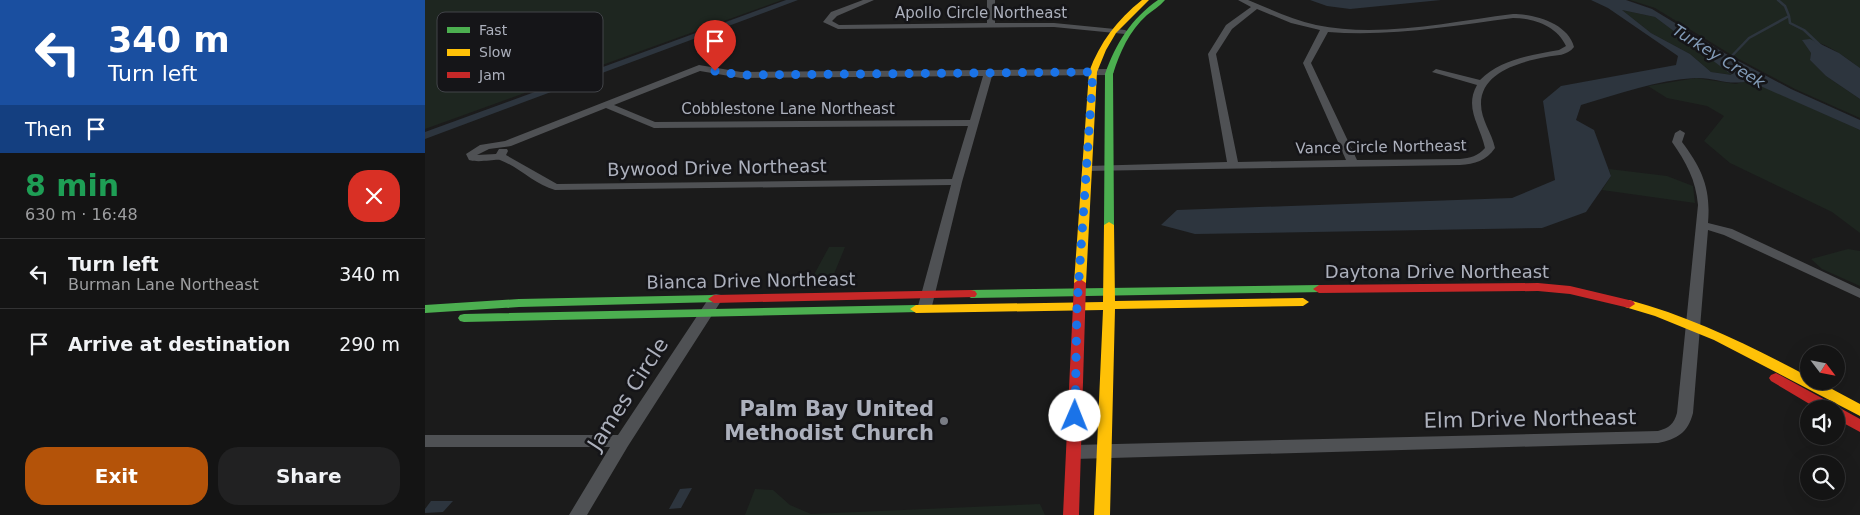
<!DOCTYPE html>
<html lang="en">
<head>
<meta charset="utf-8">
<style>
	:root { --surface:#141414; --page:#212122; --text:#f1f3f6; --muted:#9d9ea0; --line:#333334; --accent:#b45309 }
	body { margin:0; font-family:"DejaVu Sans",sans-serif; background:var(--page); color:var(--text); height:100vh; display:flex; flex-direction:column; font-size:19px; white-space:nowrap }
	* { box-sizing:border-box; margin:0 }
	p { font-size:16px; color:var(--muted) }
	.icon { flex:none; width:28px; height:28px; fill:none; stroke:currentColor; stroke-width:2; stroke-linecap:round; stroke-linejoin:round }
	.map { position:relative; flex:1; overflow:hidden }
	.side { display:flex; flex-direction:column; background:var(--surface); width:425px }
	.side>* { flex:none }
	.guide { background:#1a4fa0; color:#fff; overflow:hidden }
	.needle { width:32px; rotate:122deg }
	.fabs { position:absolute; left:1375px; top:345px; display:grid; gap:10px }
	.fabs a { display:grid; place-items:center; width:45px; height:45px; border-radius:50%; background:var(--surface); box-shadow:0 5px 20px #0002,0 0 0 1px var(--line); font-size:25px }
	.pin { position:absolute; display:grid; place-items:center; width:42px; height:42px; color:#fff; margin:-51px -21px; border-radius:50% 50% 50% 0; rotate:-45deg; box-shadow:0 0 5px #0007 }
	.pin .icon { rotate:45deg }
	.me { position:absolute; width:55px; margin:-28px; rotate:1deg; stroke-linejoin:round; filter:drop-shadow(0 0 4px #0008) }
	.turn { display:flex; align-items:center; gap:18px; height:105px; padding:0 25px; font-size:22px }
	.turn .icon { width:65px; height:65px; stroke-width:2.5 }
	.turn b { display:block; font-size:35px; line-height:42px }
	.then { display:flex; align-items:center; height:48px; padding:0 25px; background:#0003; gap:10px; font-size:19px }
	.round { display:grid; place-items:center; flex:none; width:52px; height:52px; border-radius:20px; background:var(--page) }
	.headline { display:flex; align-items:center; justify-content:space-between; height:85px; padding:0 25px }
	h1 { font-size:30px; font-weight:600; line-height:38px; color:#1e9e55 }
	.primary-button { display:flex; gap:10px; margin-top:auto; padding:10px 25px }
	.primary-button a { flex:1; height:58px; border-radius:20px; background:var(--accent); color:#fff; font-size:20px; font-weight:600; line-height:58px; text-align:center }
	.primary-button a+a { background:var(--page); color:var(--text) }
	ul { padding:0; list-style:none }
	li { display:flex; align-items:center; gap:15px; height:70px; padding:0 25px; border-top:1px solid var(--line) }
	li div { flex:1 }
	li b { display:block; font-size:19px }
	li em { font-style:normal }
	main { display:flex; flex:1; min-height:0 }
	.map>svg:first-child { display:block }
	.green { fill:#1e2620 }
	.water { fill:#2d353e; fill-rule:evenodd }
	.lines { fill:none; stroke-linecap:round; stroke-linejoin:round }
	.stream { stroke:#2d353e; stroke-width:2.5 }
	.canal { fill:#2d353e; fill-rule:evenodd }
	.street { fill:#4f5154; fill-rule:evenodd }
	.fast { fill:#4caf50; fill-rule:evenodd }
	.slow { fill:#ffc107; fill-rule:evenodd }
	.jam { fill:#c62828; fill-rule:evenodd }
	.route { stroke:#1a73e8; stroke-width:9; stroke-dasharray:0 16.2 }
	.poi-dot { fill:#797c84; stroke:#151518; stroke-width:2 }
	.labels { text-anchor:middle; stroke-width:5; stroke-linejoin:round; paint-order:stroke }
	.far-street-label { font-size:15px; fill:#acb0bc; stroke:#151518 }
	.far-water-label { font-size:16px; font-style:italic; fill:#839cb8; stroke:#151518 }
	.street-label { font-size:18px; fill:#acb0bc; stroke:#151518 }
	.near-street-label { font-size:21px; fill:#acb0bc; stroke:#151518 }
	.near-poi-label { font-size:21px; font-weight:bold; fill:#acb0bc; stroke:#151518; text-anchor:end }
	.key { fill:#151518; stroke:#424449; stroke-width:1 }
	.key-label { font-size:14px; fill:#acb0bc }
</style>
</head>
<body>
<main>
<section class="side">
<div class="guide">
<div class="turn"><svg class="icon" aria-label="left" viewBox="0 0 24 24"><path d="M17 20v-9H6M10 6l-5 5 5 5"/></svg><div><b>340 m</b>Turn left</div></div>
<div class="then">Then<svg class="icon" aria-label="arrive" viewBox="0 0 24 24"><path d="M6 21V4h12l-3 4 3 4H6"/></svg></div>
</div>
<div class="headline"><div><h1>8 min</h1><p>630 m · 16:48</p></div><a class="round" style="background:#d93025;color:#fff"><svg class="icon" aria-label="close" viewBox="0 0 24 24"><path d="M6 6l12 12M18 6L6 18"/></svg></a></div>
<ul>
<li><svg class="icon" aria-label="left" viewBox="0 0 24 24"><path d="M17 20v-9H6M10 6l-5 5 5 5"/></svg><div><b>Turn left</b><p>Burman Lane Northeast</p></div><em>340 m</em></li>
<li><svg class="icon" aria-label="arrive" viewBox="0 0 24 24"><path d="M6 21V4h12l-3 4 3 4H6"/></svg><div><b>Arrive at destination</b></div><em>290 m</em></li>
</ul>
<div class="primary-button"><a>Exit</a><a>Share</a></div>
</section>
<div class="map">
<svg width="1435" height="515" viewBox="0 0 1435 515">
	<rect width="100%" height="100%" fill="#1b1b1b"/>
	<path class="green" d="M 0,0 L 357,0 L 0,129 Z
		M 1205,0 L 1435,0 L 1435,68 C 1421,58 1395,37 1378,41 L 1386,53 L 1385,60 L 1401,76 L 1435,99 L 1435,118 L 1370,89 L 1310,57 L 1230,8 Z
		M 1197,10 L 1230,17 L 1308,75 L 1286,72 L 1265,54 L 1226,33 Z
		M 1271,78 L 1311,84 L 1324,80 L 1435,130 L 1435,233 L 1407,212 L 1305,163 L 1279,141 L 1299,116 L 1282,106 L 1242,98 L 1223,86 Z
		M 1184,169 L 1242,176 L 1268,186 L 1270,203 L 1177,190 L 1186,176 Z
		M 404,247 L 420,247 L 407,279 L 385,282 Z
		M 1423,249 L 1435,251 L 1435,286 L 1397,269 L 1386,259 Z
		M 330,489 L 348,490 L 365,505 L 386,514 L 615,504 L 620,515 L 320,515 Z"/>
	<path class="water" d="M 885,0 L 1016,0 L 925,9 L 902,6 Z
		M 1166,0 L 1201,0 L 1227,9 L 1306,57 L 1366,89 L 1435,120 L 1435,130 L 1324,81 C 1302,86 1290,77 1270,78 C 1232,80 1193,94 1156,105 L 1151,120 L 1169,130 L 1186,176 L 1161,212 L 1117,228 L 770,234 L 736,225 L 752,210 L 1087,198 L 1130,180 L 1118,101 L 1136,86 L 1251,65 L 1253,56 L 1183,8 ZM 1197,10 L 1230,17 L 1307,75 L 1286,72 L 1265,54 L 1226,33 Z
		M 1385,39 L 1414,53 L 1435,68 L 1435,99 L 1401,76 L 1385,60 L 1386,53 L 1377,40 Z
		M 267,488 L 256,508 L 244,509 L 255,489 Z
		M 6,501 L 28,501 L 18,512 L 0,513 L 0,509 Z"/>
	<g class="lines">
		<path class="stream" d="M 1364,16 L 1365,23 L 1379,30 L 1396,46
			M 1302,61 L 1324,38 L 1364,16 L 1360,6 L 1353,0"/>
		<path class="canal" d="M 361,0 L 373,0 L 0,139 L 0,132 Z"/>
		<path class="street" d="M 438,0 L 449,0 L 412,16 L 407,21 L 414,25 L 562,23 L 562,0 L 570,0 L 570,23 L 629,23 L 700,30 L 704,32 L 700,34 L 629,27 L 413,29 L 398,22 L 406,12 Z
			M 813,0 L 823,0 C 845,9 868,20 891,25 C 955,38 1024,22 1088,14 C 1109,14 1143,23 1149,47 C 1142,56 1132,55 1121,57 C 1095,62 1056,72 1056,104 C 1056,120 1067,133 1070,148 C 1061,161 1050,164 1035,165 L 658,171 L 657,169 L 662,166 L 802,162 L 783,54 L 801,25 L 826,7 ZM 832,9 L 866,23 L 895,30 L 878,63 L 921,160 L 813,162 L 791,54 L 807,29 ZM 1088,18 C 1108,18 1132,26 1141,46 L 1134,50 C 1106,55 1076,59 1055,80 L 1011,69 L 1007,72 L 1052,85 C 1039,108 1055,125 1060,148 C 1053,156 1045,158 1035,159 L 932,160 L 886,63 L 903,32 C 965,37 1026,26 1088,18 Z
			M 274,65 L 316,72 L 685,69 L 689,72 L 685,75 L 567,76 L 537,182 L 507,306 L 505,309 L 495,309 L 493,306 L 526,185 L 130,190 C 110,185 94,167 75,160 C 70,159 54,163 44,160 L 41,154 L 55,145 L 80,141 ZM 275,71 L 316,78 L 558,76 L 545,120 L 230,122 L 189,105 ZM 181,108 L 229,128 L 543,126 L 527,179 L 132,184 L 81,155 L 83,151 L 82,149 L 74,149 L 71,154 L 52,155 L 64,149 L 86,146 Z
			M 1255,130 L 1260,133 L 1257,142 C 1277,169 1286,188 1283,223 L 1307,229 L 1435,289 L 1435,298 L 1299,235 L 1283,230 L 1268,413 C 1263,433 1252,439 1233,443 L 649,459 L 643,457 L 641,452 L 643,447 L 649,445 L 1233,431 C 1244,428 1249,424 1252,413 L 1273,205 C 1271,180 1261,162 1247,142 L 1250,133 Z
			M 291,294 L 296,295 L 298,298 L 203,446 L 162,515 L 144,515 L 185,447 L 0,447 L 0,435 L 193,435 L 286,295 Z"/>
		<path class="fast" d="M 733,0 L 740,0 C 735,6 728,10 722,15 C 704,31 695,52 688,74 L 689,225 L 684,228 L 679,225 L 680,74 C 691,43 706,19 733,0 Z
			M 894,285 L 898,286 L 900,289 L 898,292 L 546,298 L 540,294 L 546,290 Z
			M 289,295 L 295,299 L 293,302 L 94,307 L 0,313 L 0,305 L 94,299 Z
			M 491,305 L 497,309 L 495,312 L 39,322 L 35,321 L 33,318 L 35,315 L 39,314 Z"/>
		<path class="slow" d="M 717,0 L 724,0 L 691,33 L 681,50 L 672,72 L 661,283 L 655,287 L 649,283 L 664,72 C 675,42 692,20 717,0 Z
			M 684,222 L 689,225 L 690,301 L 878,298 L 884,302 L 878,306 L 690,309 L 685,515 L 669,515 L 678,310 L 491,313 L 485,309 L 491,305 L 678,302 L 679,225 Z
			M 1204,300 C 1267,317 1326,346 1384,377 L 1384,381 L 1392,381 L 1435,404 L 1435,416 L 1289,340 L 1230,316 L 1200,307 L 1198,304 Z"/>
		<path class="jam" d="M 655,279 L 661,283 L 654,515 L 638,515 L 649,283 Z
			M 1113,283 L 1145,286 L 1208,301 L 1210,304 L 1204,308 L 1145,294 L 1113,291 L 894,293 L 888,289 L 894,285 Z
			M 546,290 L 550,291 L 552,294 L 550,297 L 289,303 L 283,299 L 289,295 Z
			M 1351,373 L 1435,419 L 1435,432 L 1411,419 L 1411,409 L 1393,409 L 1346,381 L 1344,378 L 1346,375 Z"/>
	</g>
	<g class="lines">
		<path class="route" d="M 290,71 L 316,75 L 668,72 L 652,307 L 650,416"/>
	</g>
	<circle class="poi-dot" cx="519" cy="421" r="5"/>
	<g class="labels">
		<g class="far-street-label">
			<text x="556" y="18">Apollo Circle Northeast</text>
			<text x="363" y="114">Cobblestone Lane Northeast</text>
			<text transform="translate(956 147) rotate(-1)" y="5">Vance Circle Northeast</text>
		</g>
		<g class="far-water-label">
			<text transform="translate(1294 56) rotate(32)" y="6">Turkey Creek</text>
		</g>
		<g class="street-label">
			<text transform="translate(292 168) rotate(-1)" y="6">Bywood Drive Northeast</text>
			<text x="1012" y="278">Daytona Drive Northeast</text>
			<text transform="translate(326 281) rotate(-1)" y="6">Bianca Drive Northeast</text>
		</g>
		<g class="near-street-label">
			<text transform="translate(203 394) rotate(-57)" y="7">James Circle</text>
			<text transform="translate(1105 419) rotate(-1)" y="7">Elm Drive Northeast</text>
		</g>
		<g class="near-poi-label">
			<text x="509" y="416">Palm Bay United<tspan x="509" dy="24">Methodist Church</tspan></text>
		</g>
	</g>
	<rect x="12" y="12" width="166" height="80" rx="8" class="key"/>
	<rect x="22" y="27" width="23" height="6" fill="#4caf50"/>
	<rect x="22" y="49" width="23" height="7" fill="#ffc107"/>
	<rect x="22" y="72" width="23" height="6" fill="#c62828"/>
	<g class="key-label">
		<text x="54" y="35">Fast</text>
		<text x="54" y="57">Slow</text>
		<text x="54" y="80">Jam</text>
	</g>
</svg>
<div class="fabs">
<a><svg class="needle" viewBox="-14 -14 28 28"><path d="M0-13l5 13h-10z" fill="#e53935"/><path d="M0 13l5-13h-10z" fill="#9d9ea0"/></svg></a>
<a><svg class="icon" aria-label="sound" viewBox="0 0 24 24"><path d="M4 9h4l5-4v14l-5-4H4zM17 9q2 3 0 6"/></svg></a>
<a><svg class="icon" aria-label="search" viewBox="0 0 24 24"><circle cx="10" cy="10" r="6"/><path d="M15 15l6 6"/></svg></a>
</div>
<div class="pin" style="left:290px;top:71px;background:#d93025"><svg class="icon" aria-label="arrive" viewBox="0 0 24 24"><path d="M6 21V4h12l-3 4 3 4H6"/></svg></div>
<svg class="me" style="left:650px;top:416px" viewBox="-20 -20 40 40"><circle r="19" fill="#fff"/><path d="M0-13L10 11 0 6-10 11z" fill="#1a73e8"/></svg>
</div>
</main>
</body>
</html>
